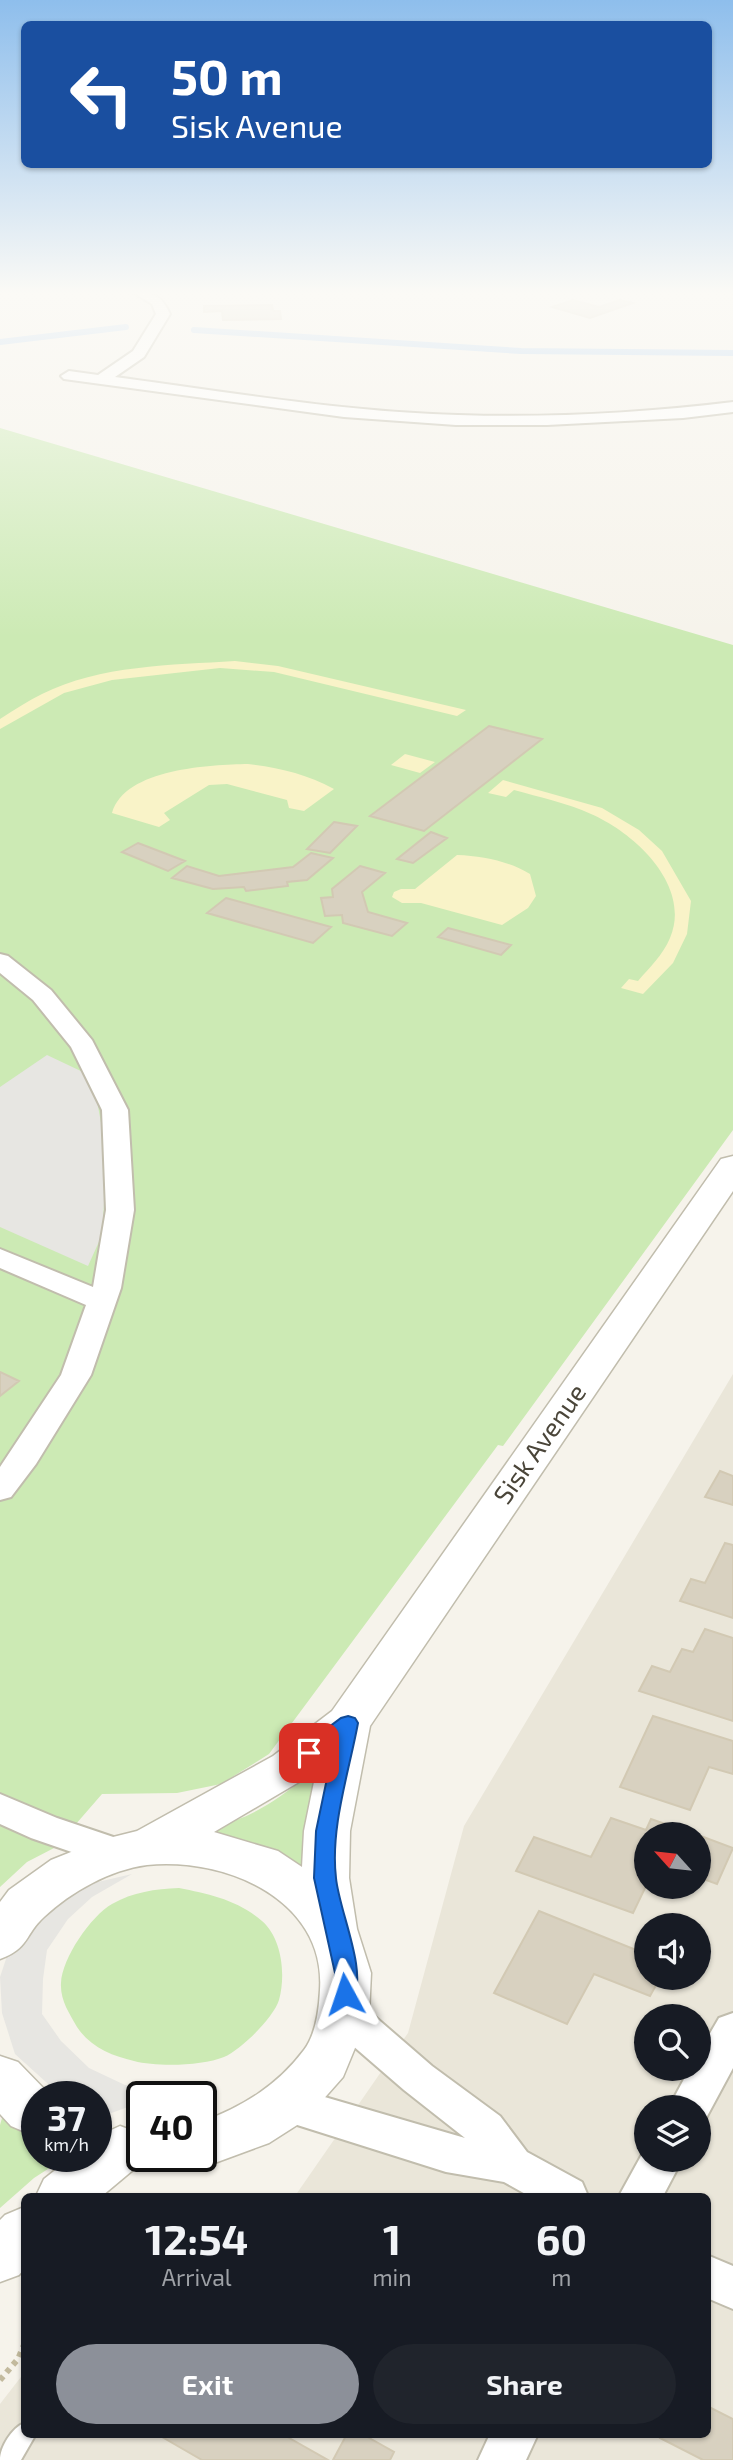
<!DOCTYPE html>
<html lang="en">
<head>
<meta charset="utf-8">
<style>
	:root { --surface:#171b24; --page:#20242c; --text:#f1f3f6; --muted:#9ea1a6; --accent:#8c9099 }
	body { margin:0; font-family:"Exo 2",sans-serif; background:var(--page); color:var(--text); height:100vh; display:flex; flex-direction:column; font-size:26px; white-space:nowrap }
	* { box-sizing:border-box; margin:0 }
	p { font-size:23px; color:var(--muted) }
	.icon { flex:none; width:38px; height:38px; fill:none; stroke:currentColor; stroke-width:2; stroke-linecap:round; stroke-linejoin:round }
	.map { position:relative; flex:1; overflow:hidden }
	.panel { position:absolute; left:21px; top:2193px; width:690px; height:245px; display:flex; flex-direction:column; background:var(--surface); border-radius:10px; box-shadow:0 2px 5px #0004 }
	.panel>* { flex:none }
	.top-card { position:absolute; left:21px; top:21px; width:691px; height:147px; border-radius:10px; box-shadow:0 2px 5px #0004; background:#1a4fa0; color:#fff; overflow:hidden }
	.needle { width:46px; rotate:297deg }
	.controls { position:absolute; left:634px; top:1822px; display:grid; gap:14px }
	.controls a { display:grid; place-items:center; width:77px; height:77px; border-radius:50%; background:var(--surface); box-shadow:0 2px 5px #0004; font-size:35px }
	.speed { position:absolute; left:21px; top:2081px; display:flex; gap:14px; font-size:35px; font-weight:700; text-align:center }
	.speed>* { display:grid; place-content:center; width:91px; height:91px; border-radius:50%; background:var(--surface); box-shadow:0 2px 5px #0004; line-height:1 }
	.speed small { font-size:18px; font-weight:400 }
	.speed .limit { border:4px solid #111; border-radius:10px; background:#fff; color:#111 }
	.pin { position:absolute; display:grid; place-items:center; width:60px; height:60px; color:#fff; margin:-30px; border-radius:14px; box-shadow:0 4px 10px #0006 }
	.me { position:absolute; width:77px; margin:-38px; rotate:355deg; stroke-linejoin:round; filter:drop-shadow(0 0 5px #0008) }
	.turn { display:flex; align-items:center; gap:24px; height:147px; padding:0 35px; font-size:32px }
	.turn .icon { width:91px; height:91px; stroke-width:2.5 }
	.turn b { display:block; font-size:49px; line-height:60px }
	.eta { display:flex; justify-content:space-evenly; align-items:center; height:119px; text-align:center }
	.eta b { font-size:42px; font-weight:700; line-height:49px }
	.primary-button { display:flex; gap:14px; margin-top:auto; padding:14px 35px }
	.primary-button a { flex:1; height:80px; border-radius:42px; background:var(--accent); color:#fff; font-size:28px; font-weight:700; line-height:80px; text-align:center }
	.primary-button a+a { background:var(--page); color:var(--text) }
	.map>svg:first-child { display:block }
	.residential { fill:#eae6d9; fill-rule:evenodd }
	.green { fill:#cceab4 }
	.sand { fill:#f9f3c8 }
	.parking { fill:#e7e6e2 }
	.lines { fill:none; stroke-linecap:round; stroke-linejoin:round }
	.stream { stroke:#a8ccf2; stroke-width:6 }
	.building { fill:#d8d1c0; stroke:#d2c9b3; stroke-width:2 }
	.service-casing { stroke:#c1bdad; stroke-width:4 }
	.minor-casing { stroke:#c1bdad; stroke-width:4 }
	.tertiary-casing { stroke:#c1bdad; stroke-width:3 }
	.path { stroke:#c3ba9e; stroke-width:6; stroke-dasharray:5 5; stroke-linecap:butt }
	.service { fill:#fff; fill-rule:evenodd }
	.minor { fill:#fff; fill-rule:evenodd }
	.tertiary { fill:#fff; fill-rule:evenodd }
	.route { fill:#1a73e8; stroke:#114b97; stroke-width:2 }
	.labels { text-anchor:middle; stroke-width:7; stroke-linejoin:round; paint-order:stroke }
	.street-label { font-size:26px; fill:#4a4539; stroke:#fff }
</style>
</head>
<body>
<div class="map">
<svg width="733" height="2460" viewBox="0 0 733 2460">
	<rect width="100%" height="100%" fill="#f6f3eb"/>
	<path class="residential" d="M 733,1374 L 733,2460 L 0,2460 L 0,2404 L 24,2373 L 24,2434 L 707,2434 L 707,2196 L 295,2196 L 408,2033 L 464,1826 ZM 646,1834 L 698,1834 L 698,1886 L 646,1886 ZM 646,1925 L 698,1925 L 698,1978 L 646,1978 ZM 646,2016 L 698,2016 L 698,2068 L 646,2068 ZM 646,2107 L 698,2107 L 698,2160 L 646,2160 Z"/>
	<path class="green" d="M 0,428 L 733,645 L 733,1130 L 503,1446 L 498,1445 L 269,1754 L 221,1784 L 177,1793 L 102,1794 L 56,1847 L 27,1862 L 0,1887 Z
		M 335,1753 L 319,1897 L 205,1842 L 212,1827 C 264,1816 295,1785 335,1753 Z
		M 179,1888 C 209,1894 238,1900 262,1921 C 282,1938 286,1975 279,2000 C 274,2017 241,2050 224,2057 C 202,2066 157,2067 134,2061 C 112,2056 90,2047 77,2027 C 69,2013 60,2000 61,1983 C 62,1958 91,1916 112,1904 C 133,1892 155,1889 179,1888 Z
		M 6,2104 L 37,2126 L 37,2156 L 68,2156 L 34,2178 L 0,2208 L 0,2125 Z"/>
	<path class="sand" d="M 235,661 L 278,666 L 466,710 L 457,716 L 274,672 L 220,668 L 112,680 L 64,693 L 0,729 L 0,719 C 14,710 28,701 42,694 C 100,665 172,665 235,661 Z
		M 405,754 L 435,762 L 420,773 L 391,765 Z
		M 248,764 C 280,768 306,774 334,789 L 304,811 L 289,808 L 287,800 L 227,784 L 209,785 L 164,813 L 170,820 L 159,827 L 112,813 C 125,768 211,765 248,764 Z
		M 503,780 L 602,808 L 639,830 L 662,851 L 691,901 L 687,934 L 673,963 L 643,994 L 621,988 L 629,979 L 638,981 C 649,968 663,955 670,938 C 692,886 635,833 591,814 C 567,803 539,797 514,790 L 506,797 L 488,793 Z
		M 457,855 C 483,856 508,861 530,874 L 536,896 L 528,908 L 502,925 L 421,903 L 402,903 L 392,897 L 394,892 L 401,889 L 415,889 Z"/>
	<path class="parking" d="M 47,1055 L 85,1073 L 95,1090 L 106,1150 L 106,1171 L 102,1235 L 88,1266 L 0,1227 L 0,1087 Z
		M 132,1874 L 92,1897 L 68,1919 L 47,1950 L 43,1979 L 42,2014 L 61,2041 L 89,2068 L 125,2085 L 182,2088 L 158,2096 L 142,2096 L 142,2102 L 103,2116 L 96,2112 L 96,2096 L 66,2096 L 57,2092 L 15,2054 L 2,2013 L 0,1977 L 16,1929 L 72,1888 Z"/>
	<g class="lines">
		<path class="stream" d="M 194,330 L 521,351 L 733,353
			M 0,342 L 126,327"/>
	</g>
	<path class="building" d="M 573,300 L 599,307 L 620,300 L 633,303 L 590,318 L 552,307 Z
		M 272,305 L 273,311 L 280,311 L 281,319 L 223,320 L 222,311 L 204,312 L 204,306 Z
		M 489,726 L 542,739 L 424,831 L 370,816 Z
		M 334,822 L 357,826 L 330,853 L 307,849 Z
		M 431,832 L 447,838 L 413,863 L 397,859 Z
		M 138,843 L 185,861 L 168,871 L 122,852 Z
		M 311,853 L 333,858 L 307,880 L 287,882 L 288,886 L 246,891 L 244,887 L 213,889 L 172,878 L 187,866 L 219,876 L 293,867 Z
		M 360,866 L 385,873 L 362,892 L 368,912 L 407,923 L 392,936 L 343,923 L 342,915 L 325,916 L 321,898 L 333,897 L 332,889 Z
		M 226,898 L 331,927 L 313,943 L 207,913 Z
		M 448,928 L 511,945 L 501,955 L 438,937 Z
		M 0,1372 L 19,1381 L 0,1396 Z
		M 720,1471 L 733,1476 L 733,1505 L 705,1497 Z
		M 725,1543 L 733,1545 L 733,1618 L 680,1601 L 691,1579 L 705,1583 Z
		M 705,1629 L 733,1638 L 733,1721 L 639,1691 L 652,1666 L 670,1672 L 682,1649 L 693,1652 Z
		M 653,1716 L 733,1741 L 733,1774 L 709,1767 L 690,1810 L 620,1787 Z
		M 611,1818 L 646,1830 L 651,1819 L 694,1834 L 646,1834 L 646,1886 L 633,1913 L 516,1871 L 534,1837 L 591,1857 Z
		M 698,1835 L 733,1848 L 717,1884 L 698,1877 Z
		M 539,1911 L 646,1954 L 646,1978 L 660,1978 L 650,1996 L 594,1974 L 567,2024 L 494,1993 Z
		M 707,2406 L 733,2419 L 733,2460 L 703,2460 L 660,2438 L 662,2434 L 707,2434 Z
		M 157,2434 L 282,2434 L 328,2460 L 202,2460 Z
		M 347,2434 L 362,2434 L 394,2452 L 390,2460 L 333,2460 Z"/>
	<g class="lines">
		<defs>
			<path id="service" d="M 24,2423 L 24,2434 L 36,2434 L 21,2460 L 0,2460 C 0,2447 12,2428 24,2423 Z"/>
			<path id="minor" d="M 134,293 C 153,292 162,296 170,314 L 144,357 L 115,377 C 228,392 343,412 458,415 C 549,418 642,413 733,402 L 733,412 L 683,418 L 547,425 L 456,425 L 344,417 L 64,379 L 61,376 L 69,371 L 98,375 L 133,351 L 156,314 L 152,304 Z
				M 0,954 L 8,956 L 51,990 L 92,1040 L 128,1110 L 134,1210 L 121,1288 L 91,1375 L 36,1464 L 11,1497 L 0,1500 L 0,1467 L 61,1375 L 86,1305 L 0,1268 L 0,1249 L 93,1287 L 106,1210 L 102,1110 L 71,1047 L 33,1000 L 0,973 Z
				M 0,1794 L 57,1818 L 131,1843 L 137,1853 L 131,1863 L 118,1868 L 31,1838 L 0,1824 Z
				M 344,1997 L 358,2002 L 432,2066 L 500,2116 L 527,2152 L 582,2182 L 588,2196 L 529,2196 L 504,2182 L 446,2172 L 272,2117 L 266,2104 L 272,2091 L 287,2086 L 465,2138 L 404,2090 L 330,2026 L 324,2014 L 330,2002 Z
				M 733,2013 L 733,2068 L 705,2120 L 698,2122 L 698,2107 L 669,2107 L 690,2068 L 698,2068 L 698,2054 L 719,2018 Z
				M 646,2147 L 646,2160 L 682,2160 L 663,2196 L 619,2196 Z
				M 707,2255 L 733,2266 L 733,2309 L 707,2298 Z
				M 490,2434 L 538,2434 L 526,2460 L 478,2460 Z"/>
			<path id="tertiary" d="M 733,1156 L 733,1191 L 370,1726 L 350,1831 L 349,1878 L 357,1929 L 371,1973 L 369,2014 L 343,2077 L 305,2120 L 269,2143 L 201,2168 L 182,2161 L 180,2156 L 201,2156 L 201,2122 C 242,2107 277,2086 304,2050 C 316,2034 319,2010 320,1990 C 326,1899 225,1857 147,1865 C 110,1870 72,1891 44,1917 C 25,1934 29,1949 0,1959 L 0,1902 L 9,1890 L 51,1860 L 101,1840 L 137,1831 L 273,1756 L 332,1711 L 721,1159 ZM 316,1772 L 304,1831 L 302,1867 L 278,1851 L 214,1832 Z
				M 0,2056 L 18,2062 L 51,2096 L 37,2096 L 37,2137 L 11,2126 L 0,2114 Z
				M 120,2126 L 139,2133 L 143,2156 L 139,2165 L 102,2196 L 36,2196 L 44,2179 L 73,2156 L 96,2156 L 96,2137 Z
				M 24,2207 L 24,2269 L 19,2275 L 0,2282 L 0,2220 L 5,2215 Z"/>
		</defs>
		<use href="#service" class="service-casing"/>
		<use href="#minor" class="minor-casing"/>
		<use href="#tertiary" class="tertiary-casing"/>
		<path class="path" d="M 0,2380 L 18,2359 L 24,2345"/>
		<use href="#service" class="service"/>
		<use href="#minor" class="minor"/>
		<use href="#tertiary" class="tertiary"/>
	</g>
	<linearGradient id="sky" x2="0" y2="1"><stop stop-color="#8ebeec"/><stop offset="0.46" stop-color="#fbfaf6"/><stop offset="1" stop-color="#fbfaf6" stop-opacity="0"/></linearGradient>
	<rect width="733" height="637" fill="url(#sky)"/>
	<path class="route" d="M 348,1716 L 355,1718 L 358,1723 C 349,1772 330,1828 336,1878 C 339,1911 368,1971 353,2000 L 345,2003 L 337,2000 L 334,1994 L 335,1973 L 314,1878 L 316,1831 L 334,1745 L 309,1761 L 301,1759 L 298,1753 L 301,1748 L 341,1718 Z"/>
	<g class="labels">
		<g class="street-label">
			<text transform="translate(540 1444) rotate(-55)" y="9">Sisk Avenue</text>
		</g>
	</g>
</svg>
<div class="controls">
<a><svg class="needle" viewBox="-14 -14 28 28"><path d="M0-13l5 13h-10z" fill="#e53935"/><path d="M0 13l5-13h-10z" fill="#9ea1a6"/></svg></a>
<a><svg class="icon" aria-label="sound" viewBox="0 0 24 24"><path d="M4 9h4l5-4v14l-5-4H4zM17 9q2 3 0 6"/></svg></a>
<a><svg class="icon" aria-label="search" viewBox="0 0 24 24"><circle cx="10" cy="10" r="6"/><path d="M15 15l6 6"/></svg></a>
<a><svg class="icon" aria-label="layers" viewBox="0 0 24 24"><path d="M12 4l9 5-9 5-9-5zM3 14l9 5 9-5"/></svg></a>
</div>
<div class="speed"><div>37<small>km/h</small></div><div class="limit">40</div></div>
<div class="pin" style="left:309px;top:1753px;background:#d93025"><svg class="icon" aria-label="arrive" viewBox="0 0 24 24"><path d="M6 21V4h12l-3 4 3 4H6"/></svg></div>
<svg class="me" style="left:345px;top:1994px" viewBox="-20 -20 40 40"><path d="M0-17L14 15 0 8-14 15z" fill="#1a73e8" stroke="#fff" stroke-width="4"/></svg>
<div class="top-card">
<div class="turn"><svg class="icon" aria-label="left" viewBox="0 0 24 24"><path d="M17 20v-9H6M10 6l-5 5 5 5"/></svg><div><b>50 m</b>Sisk Avenue</div></div>
</div>
<section class="panel">
<div class="eta">
<div><b>12:54</b><p>Arrival</p></div>
<div><b>1</b><p>min</p></div>
<div><b>60</b><p>m</p></div>
</div>
<div class="primary-button"><a>Exit</a><a>Share</a></div>
</section>
</div>
</body>
</html>
